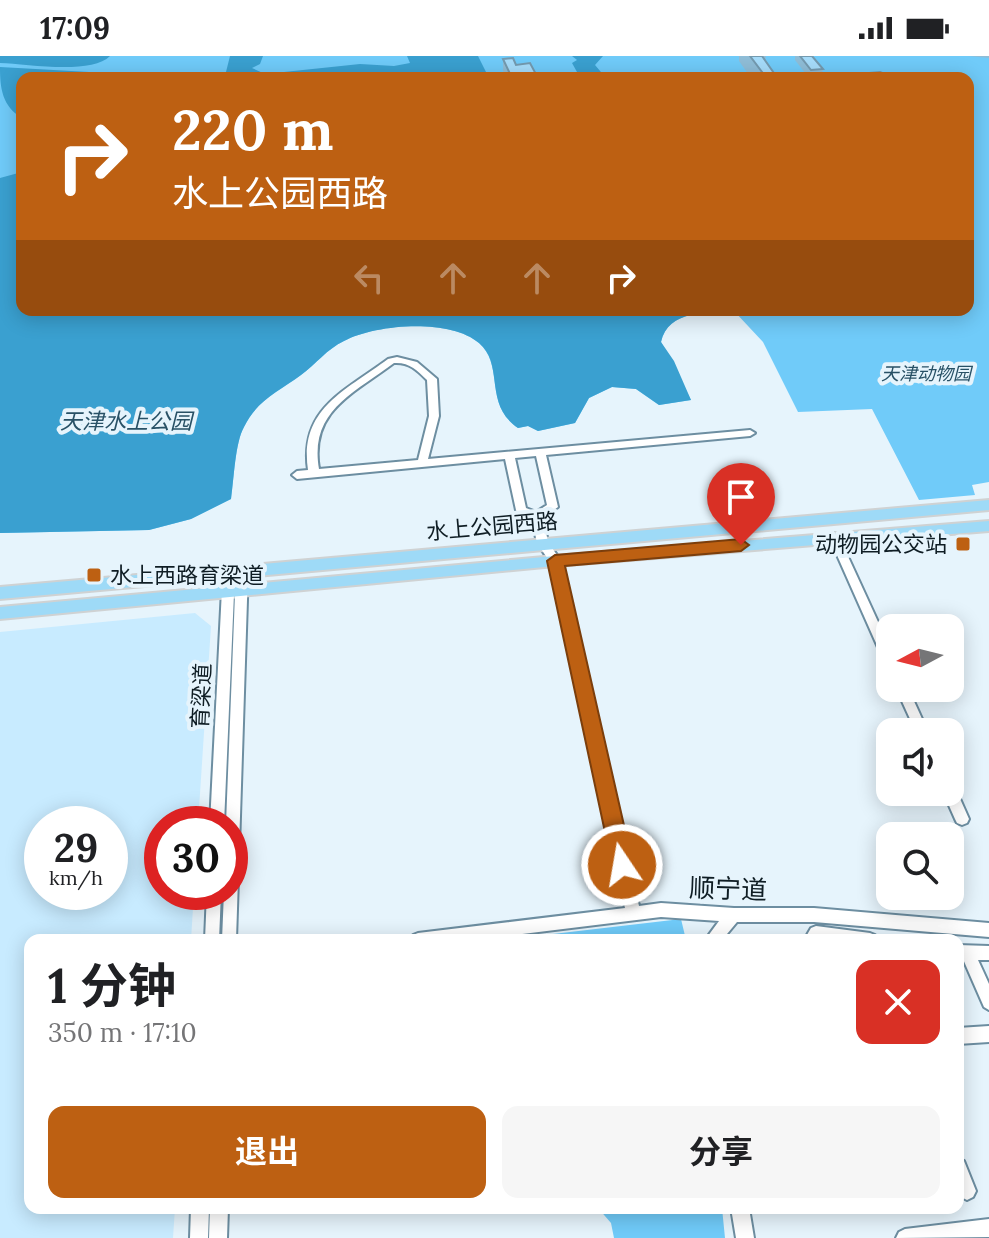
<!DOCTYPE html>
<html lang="zh">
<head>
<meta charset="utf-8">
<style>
	:root { --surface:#fff; --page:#f6f6f6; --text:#202124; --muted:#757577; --accent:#bd6012 }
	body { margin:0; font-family:Lora,"Noto Sans SC",serif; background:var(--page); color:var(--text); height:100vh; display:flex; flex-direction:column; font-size:30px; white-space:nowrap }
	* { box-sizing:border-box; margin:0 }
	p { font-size:26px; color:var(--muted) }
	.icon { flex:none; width:44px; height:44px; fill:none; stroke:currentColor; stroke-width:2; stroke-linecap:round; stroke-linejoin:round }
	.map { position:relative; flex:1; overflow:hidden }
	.details { position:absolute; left:24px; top:878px; width:940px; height:280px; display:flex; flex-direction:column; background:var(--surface); border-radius:16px; box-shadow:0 4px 20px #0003 }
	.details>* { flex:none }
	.hud { position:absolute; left:16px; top:16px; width:958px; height:244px; border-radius:16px; box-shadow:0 4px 20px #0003; background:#bd6012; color:#fff; overflow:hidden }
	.needle { width:52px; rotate:263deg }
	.fabs { position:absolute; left:876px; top:558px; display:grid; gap:16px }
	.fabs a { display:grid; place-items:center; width:88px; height:88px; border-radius:16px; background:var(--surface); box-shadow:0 4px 20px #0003; font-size:40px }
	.speed { position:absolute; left:24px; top:750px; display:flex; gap:16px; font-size:40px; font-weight:700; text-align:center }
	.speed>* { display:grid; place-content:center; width:104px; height:104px; border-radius:50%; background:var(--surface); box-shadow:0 4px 20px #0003; line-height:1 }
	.speed small { font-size:20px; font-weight:400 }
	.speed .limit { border:12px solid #d22; background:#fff; color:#111 }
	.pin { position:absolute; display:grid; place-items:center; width:68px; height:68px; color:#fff; margin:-82px -34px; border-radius:50% 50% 50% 0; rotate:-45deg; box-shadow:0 0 8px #0007 }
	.pin .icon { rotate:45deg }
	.me { position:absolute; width:88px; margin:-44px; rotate:348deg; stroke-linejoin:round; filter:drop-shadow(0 0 6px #0008) }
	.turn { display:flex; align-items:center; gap:28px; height:168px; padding:0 24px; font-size:36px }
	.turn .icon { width:104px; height:104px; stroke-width:2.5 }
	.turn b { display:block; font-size:56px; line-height:68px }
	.lanes { display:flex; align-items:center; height:76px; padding:0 24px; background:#0003; justify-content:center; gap:40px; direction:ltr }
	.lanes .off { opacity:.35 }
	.round { display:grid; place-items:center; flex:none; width:84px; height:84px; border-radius:16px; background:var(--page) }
	.headline { display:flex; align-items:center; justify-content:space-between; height:136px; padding:0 24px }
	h1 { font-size:48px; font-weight:700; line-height:60px }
	.primary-button { display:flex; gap:16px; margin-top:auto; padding:16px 24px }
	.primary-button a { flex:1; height:92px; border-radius:16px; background:var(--accent); color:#fff; font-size:32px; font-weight:700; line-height:92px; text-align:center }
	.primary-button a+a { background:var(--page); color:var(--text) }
	.status { display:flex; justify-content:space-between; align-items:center; height:56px; padding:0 40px; background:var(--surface); direction:ltr }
	.status svg { height:22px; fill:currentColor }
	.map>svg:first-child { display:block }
	.built { fill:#c8ebff; fill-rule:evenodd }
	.green { fill:#70cbf9; fill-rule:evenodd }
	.water { fill:#3aa0d0 }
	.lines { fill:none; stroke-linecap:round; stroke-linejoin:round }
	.minor-casing { stroke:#6d8ea1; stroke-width:4 }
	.major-casing { stroke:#cfd2d3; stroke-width:4 }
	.minor { fill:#fff; fill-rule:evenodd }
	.major { fill:#9edaf7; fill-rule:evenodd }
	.wall { fill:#8fbdd7 }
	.building { fill:#a6dcfa; stroke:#749aaf; stroke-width:2 }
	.route { fill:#bd6012; stroke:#7b3e0c; stroke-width:2 }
	.poi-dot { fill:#bd6012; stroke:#e6f4fc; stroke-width:3 }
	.labels { text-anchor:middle; stroke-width:8; stroke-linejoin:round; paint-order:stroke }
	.far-park-label { font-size:18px; font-style:italic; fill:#285166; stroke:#e6f4fc }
	.park-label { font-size:22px; font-style:italic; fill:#285166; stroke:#e6f4fc }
	.street-label { font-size:22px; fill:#0f1d24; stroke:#e6f4fc }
	.poi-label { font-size:22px; fill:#0f1d24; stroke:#e6f4fc; text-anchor:end }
	.near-street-label { font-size:26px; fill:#0f1d24; stroke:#e6f4fc }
</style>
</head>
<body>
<div class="status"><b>17:09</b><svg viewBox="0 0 49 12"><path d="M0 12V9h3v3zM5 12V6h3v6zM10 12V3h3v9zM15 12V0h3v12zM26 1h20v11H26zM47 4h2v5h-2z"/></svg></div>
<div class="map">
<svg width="989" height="1182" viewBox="0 0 989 1182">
	<rect width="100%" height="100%" fill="#e6f4fc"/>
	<path class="built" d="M 195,557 L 211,570 L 198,768 L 162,768 L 162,836 L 194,836 L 191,884 L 30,884 L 30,1152 L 175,1152 L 173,1182 L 0,1182 L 0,576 ZM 42,768 L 110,768 L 110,836 L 42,836 Z"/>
	<path class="green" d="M 0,0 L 989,0 L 989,426 L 972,429 L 975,439 L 919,444 L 872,353 L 798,356 L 763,286 L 734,255 C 708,256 668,254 661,286 L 691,344 L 659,349 L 636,333 L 612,331 L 589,342 L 575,367 L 538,375 L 528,370 L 518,372 C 483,348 505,310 479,287 C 450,262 375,268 344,285 C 327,293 316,308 301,319 C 278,336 257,344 244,371 C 235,387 234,423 231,443 L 191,463 L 149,474 L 0,477 ZM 22,22 L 968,22 L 968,254 L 22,254 Z
		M 681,863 L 686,884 L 502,884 Z
		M 598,1152 L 722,1152 L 725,1182 L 614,1182 L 611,1167 Z"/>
	<path class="water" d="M 0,0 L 110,0 C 92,19 27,8 0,7 Z
		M 230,0 L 263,0 L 260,8 L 252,12 L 265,18 L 360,8 L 394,10 L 410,7 L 407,0 L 478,0 L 489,22 L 217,22 L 226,16 Z
		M 572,0 L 603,0 L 595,9 L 606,22 L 569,22 L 577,16 L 572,7 L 577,4 Z
		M 0,11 L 89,16 L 115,22 L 22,22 L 22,62 C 2,50 0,32 0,11 Z
		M 22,116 L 22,254 L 734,255 C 708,256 668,254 661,286 L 674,305 L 691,344 L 659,349 L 636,333 L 612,331 L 589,342 L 575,367 L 538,375 L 528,370 L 518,372 C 483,348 505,309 479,287 C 450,262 376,268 344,285 C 327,293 316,308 301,319 C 278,336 257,344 244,371 C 235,387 234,423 231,443 L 191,463 L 149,474 L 0,477 L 0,122 Z"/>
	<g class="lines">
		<defs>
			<path id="minor" d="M 397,301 L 417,306 L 437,323 L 439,360 L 428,403 L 750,374 L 755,377 L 750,380 L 546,399 L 558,451 L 543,462 L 548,486 L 561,505 L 639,850 L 661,847 L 734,852 L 814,852 L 989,867 L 989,881 L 814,866 L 737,866 L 722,884 L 705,884 L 719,865 L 661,861 L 474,884 L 411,884 L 413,879 L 418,877 L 625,852 L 550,506 L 537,487 L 532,462 L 517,457 L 516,454 L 505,403 L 297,423 L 292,419 L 297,415 L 308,414 C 299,353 345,335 388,303 ZM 394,307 C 409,306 417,314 427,324 L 429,360 L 418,404 L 319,413 C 309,355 353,338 394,307 ZM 536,400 L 547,449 L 536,456 L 526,452 L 515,402 Z
				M 834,477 L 839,481 L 890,592 L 890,610 L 886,608 L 884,605 L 829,481 Z
				M 242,509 L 248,513 L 236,884 L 222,884 L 224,836 L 230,836 L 230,768 L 226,768 L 236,513 Z
				M 229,510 L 235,514 L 224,768 L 210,768 L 223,514 Z
				M 896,632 L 908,632 L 928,676 L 916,676 Z
				M 950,730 L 955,732 L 957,736 L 969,763 L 967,767 L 962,769 L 957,767 L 955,763 L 943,736 L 950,736 Z
				M 207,836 L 221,836 L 219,884 L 205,884 Z
				M 816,870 L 870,877 L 875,879 L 877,884 L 804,884 L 811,872 Z
				M 958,889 L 989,890 L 989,904 L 978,904 L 989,928 L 989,954 L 984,951 L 963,903 L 958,903 Z
				M 989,970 L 989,986 L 958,988 L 958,972 Z
				M 958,1103 L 964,1105 L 976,1135 L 973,1141 L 967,1144 L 961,1141 L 958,1134 Z
				M 191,1152 L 209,1152 L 208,1182 L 190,1182 Z
				M 210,1152 L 228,1152 L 227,1182 L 209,1182 Z
				M 731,1152 L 749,1152 L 754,1182 L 736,1182 Z
				M 989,1163 L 989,1181 L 896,1182 L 899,1176 L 905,1173 Z"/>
			<path id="major" d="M 989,444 L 989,454 L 0,543 L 0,531 Z
				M 989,465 L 989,475 L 555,510 L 0,563 L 0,551 L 555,500 Z"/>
		</defs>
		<use href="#minor" class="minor-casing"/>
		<use href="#major" class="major-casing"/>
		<use href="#minor" class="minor"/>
		<use href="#major" class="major"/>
	</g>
	<path class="wall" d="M 739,0 L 766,0 L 765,5 L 776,20 L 775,22 L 751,22 L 739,5 Z
		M 795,0 L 812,0 L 823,13 L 821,22 L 809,22 L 795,4 Z
		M 968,0 L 989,0 L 989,2 Z
		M 503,3 L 516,9 L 538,22 L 506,22 L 503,15 Z"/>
	<path class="building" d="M 750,0 L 762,0 L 776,20 L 765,20 Z
		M 800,0 L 812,0 L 823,13 L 811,14 Z
		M 513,2 L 516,9 L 530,7 L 538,22 L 512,22 L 503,3 Z
		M 880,16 L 893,22 L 868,22 L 859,18 Z"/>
	<path class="route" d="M 741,483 L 749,489 L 741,495 L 565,510 L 633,809 L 630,816 L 622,819 L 615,816 L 612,809 L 547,505 L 555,499 Z"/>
	<g class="poi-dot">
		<rect x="955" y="480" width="16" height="16" rx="4"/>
		<rect x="86" y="511" width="16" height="16" rx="4"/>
	</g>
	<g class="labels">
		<g class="far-park-label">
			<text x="926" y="324">天津动物园</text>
		</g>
		<g class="park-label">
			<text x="126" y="373">天津水上公园</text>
		</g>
		<g class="street-label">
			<text transform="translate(492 470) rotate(-5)" y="8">水上公园西路</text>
			<text transform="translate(201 640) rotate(-87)" y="8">育梁道</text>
		</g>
		<g class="poi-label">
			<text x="947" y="496">动物园公交站</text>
			<text x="110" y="527" text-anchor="start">水上西路育梁道</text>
		</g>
		<g class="near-street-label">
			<text transform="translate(728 833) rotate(2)" y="9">顺宁道</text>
		</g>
	</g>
</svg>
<div class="fabs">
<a><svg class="needle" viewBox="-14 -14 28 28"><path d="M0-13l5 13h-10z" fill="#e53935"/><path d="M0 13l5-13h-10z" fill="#757577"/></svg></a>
<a><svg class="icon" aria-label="sound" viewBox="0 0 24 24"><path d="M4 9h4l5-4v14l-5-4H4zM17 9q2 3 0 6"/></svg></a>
<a><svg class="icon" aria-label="search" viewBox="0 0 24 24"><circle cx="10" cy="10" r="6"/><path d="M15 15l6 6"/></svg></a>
</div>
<div class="speed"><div>29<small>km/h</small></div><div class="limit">30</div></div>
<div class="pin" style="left:741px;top:489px;background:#d93025"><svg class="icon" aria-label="arrive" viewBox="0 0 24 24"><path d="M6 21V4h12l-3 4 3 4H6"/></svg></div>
<svg class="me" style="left:622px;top:809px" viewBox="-20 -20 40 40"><circle r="17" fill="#bd6012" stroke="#fff" stroke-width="3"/><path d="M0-11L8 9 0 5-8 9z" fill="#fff"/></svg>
<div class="hud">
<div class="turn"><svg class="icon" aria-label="right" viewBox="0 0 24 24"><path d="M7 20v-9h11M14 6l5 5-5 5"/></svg><div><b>220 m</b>水上公园西路</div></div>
<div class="lanes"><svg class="icon off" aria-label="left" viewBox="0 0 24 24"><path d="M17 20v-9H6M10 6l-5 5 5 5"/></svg><svg class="icon off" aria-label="ahead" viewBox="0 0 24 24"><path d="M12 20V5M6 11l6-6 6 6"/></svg><svg class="icon off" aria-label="ahead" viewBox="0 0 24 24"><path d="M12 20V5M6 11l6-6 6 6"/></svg><svg class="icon" aria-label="right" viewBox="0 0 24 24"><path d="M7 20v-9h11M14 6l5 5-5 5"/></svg></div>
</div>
<section class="details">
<div class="headline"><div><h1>1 分钟</h1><p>350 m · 17:10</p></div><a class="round" style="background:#d93025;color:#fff"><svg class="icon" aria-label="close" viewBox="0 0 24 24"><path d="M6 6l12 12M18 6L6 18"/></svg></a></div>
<div class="primary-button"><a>退出</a><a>分享</a></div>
</section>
</div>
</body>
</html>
